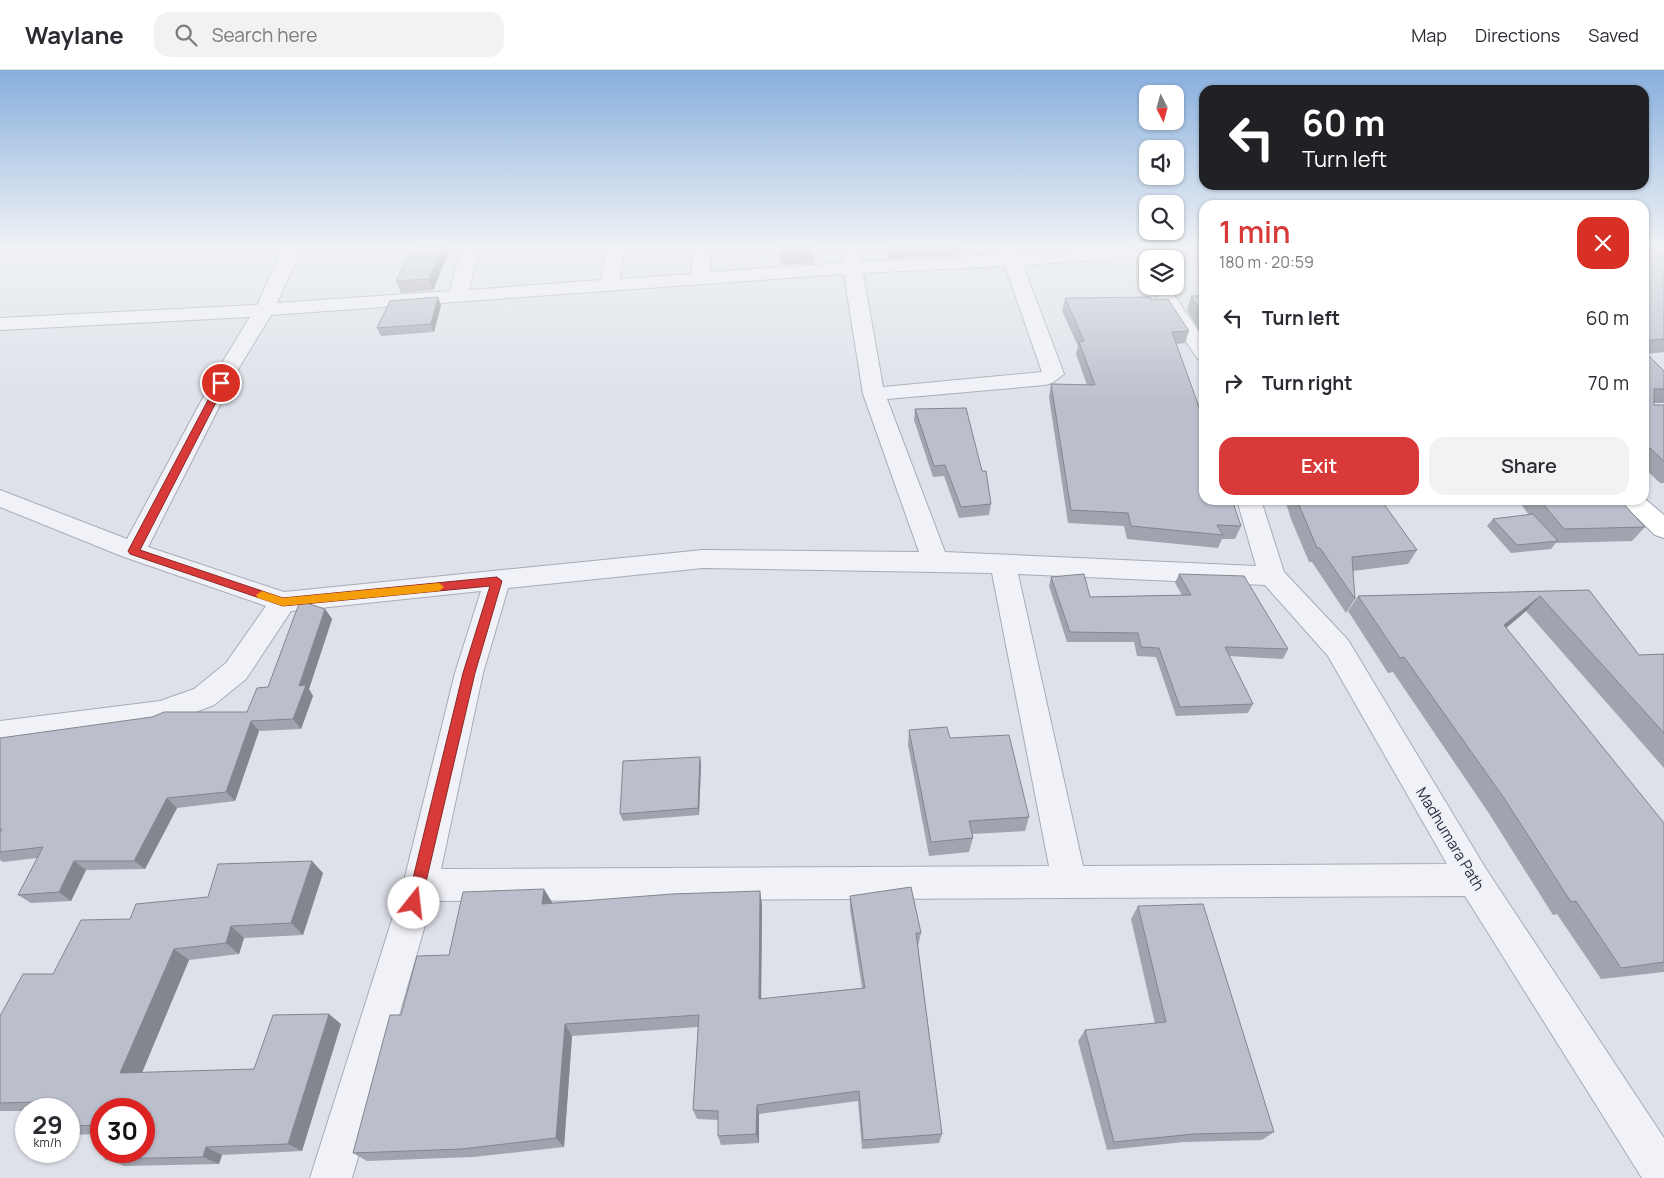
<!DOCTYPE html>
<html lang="en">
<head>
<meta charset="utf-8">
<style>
	:root { --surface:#fff; --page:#f2f2f3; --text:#2b2b33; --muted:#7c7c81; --line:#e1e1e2; --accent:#d83a39 }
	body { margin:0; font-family:Manrope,sans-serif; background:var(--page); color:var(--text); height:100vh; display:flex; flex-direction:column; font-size:19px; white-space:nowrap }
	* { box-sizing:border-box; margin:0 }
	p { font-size:16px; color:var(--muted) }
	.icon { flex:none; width:28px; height:28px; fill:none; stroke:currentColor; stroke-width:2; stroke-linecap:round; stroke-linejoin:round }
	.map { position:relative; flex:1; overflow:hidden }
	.side { position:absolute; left:1199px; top:130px; width:450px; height:305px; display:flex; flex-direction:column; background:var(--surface); border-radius:15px; box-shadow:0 1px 4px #0004 }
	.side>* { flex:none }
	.top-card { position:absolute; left:1199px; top:15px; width:450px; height:105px; border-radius:15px; box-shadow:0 1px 4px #0004; background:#202124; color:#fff; overflow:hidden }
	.needle { width:32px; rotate:174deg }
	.fabs { position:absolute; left:1139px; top:15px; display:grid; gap:10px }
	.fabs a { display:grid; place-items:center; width:45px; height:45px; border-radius:10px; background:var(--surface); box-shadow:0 1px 4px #0004; font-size:25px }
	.speed { position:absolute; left:15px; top:1028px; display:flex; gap:10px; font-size:25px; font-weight:700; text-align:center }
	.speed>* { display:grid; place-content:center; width:65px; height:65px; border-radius:50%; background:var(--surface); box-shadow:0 1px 4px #0004; line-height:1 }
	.speed small { font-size:12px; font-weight:400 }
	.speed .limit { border:8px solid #d22; background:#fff; color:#111 }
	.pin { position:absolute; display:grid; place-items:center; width:42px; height:42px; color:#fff; margin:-21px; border:2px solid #fff; border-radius:50%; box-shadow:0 1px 5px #0007 }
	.me { position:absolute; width:55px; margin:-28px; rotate:16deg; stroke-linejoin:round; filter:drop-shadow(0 0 4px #0008) }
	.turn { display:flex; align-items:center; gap:18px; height:105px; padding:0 20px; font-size:22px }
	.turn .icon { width:65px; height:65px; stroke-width:2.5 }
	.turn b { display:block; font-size:35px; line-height:42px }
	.round { display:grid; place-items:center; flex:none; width:52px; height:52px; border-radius:15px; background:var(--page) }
	.overview { display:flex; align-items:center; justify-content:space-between; height:85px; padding:0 20px }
	h1 { font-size:30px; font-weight:600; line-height:38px; color:var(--accent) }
	.primary-button { display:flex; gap:10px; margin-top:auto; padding:10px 20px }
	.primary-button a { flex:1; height:58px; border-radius:15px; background:var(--accent); color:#fff; font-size:20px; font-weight:600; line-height:58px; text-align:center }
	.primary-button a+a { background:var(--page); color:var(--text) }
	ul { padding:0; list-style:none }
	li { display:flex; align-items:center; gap:15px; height:65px; padding:0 20px }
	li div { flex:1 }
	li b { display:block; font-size:19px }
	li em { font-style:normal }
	header { display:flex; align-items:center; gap:30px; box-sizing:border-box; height:70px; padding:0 25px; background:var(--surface); border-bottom:1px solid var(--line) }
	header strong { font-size:24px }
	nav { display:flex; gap:28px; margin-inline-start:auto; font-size:18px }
	.search { width:350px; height:45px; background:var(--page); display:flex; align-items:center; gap:12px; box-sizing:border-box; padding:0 18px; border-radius:15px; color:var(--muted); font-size:19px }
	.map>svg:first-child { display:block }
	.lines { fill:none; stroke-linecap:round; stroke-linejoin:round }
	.minor-casing { stroke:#a7abb7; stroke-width:2 }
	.primary-casing { stroke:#9da3b5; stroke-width:2 }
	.minor { fill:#f1f2f7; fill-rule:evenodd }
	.primary { fill:#fff; fill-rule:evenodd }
	.wall { fill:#a1a4af }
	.shaded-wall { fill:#83868f }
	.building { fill:#bbbfcc; stroke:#83868f }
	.route { fill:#d83a39; stroke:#8c2625 }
	.slow { fill:#f59e0b }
	.labels { text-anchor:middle; stroke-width:4.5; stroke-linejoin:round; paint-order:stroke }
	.near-street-label { font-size:15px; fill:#262c41; stroke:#eef0f6 }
</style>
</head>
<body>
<header>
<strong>Waylane</strong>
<div class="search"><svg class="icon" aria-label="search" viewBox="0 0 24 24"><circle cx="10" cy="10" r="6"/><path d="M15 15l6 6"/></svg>Search here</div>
<nav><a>Map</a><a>Directions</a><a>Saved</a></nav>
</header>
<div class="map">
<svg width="1664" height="1108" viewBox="0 0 1664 1108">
	<rect width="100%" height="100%" fill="#dee1e9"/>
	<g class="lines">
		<defs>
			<path id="minor" d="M 284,177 L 302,177 L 277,233 L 450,221 L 462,177 L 480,177 L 469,220 L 601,210 L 606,177 L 624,177 L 620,209 L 692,204 L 692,177 L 710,177 L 710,202 L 843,193 L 840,177 L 858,177 L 861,192 L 1001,185 L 998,177 L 1016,177 L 1019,184 L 1151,177 L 1204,177 L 1204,183 L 1023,195 L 1064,304 L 1052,313 L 1045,315 L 887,329 L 945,482 L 1256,496 L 1237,430 L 1261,430 L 1284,502 L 1348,570 L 1486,799 L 1664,1068 L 1664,1108 L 1642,1108 L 1465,826 L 432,831 L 352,1108 L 310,1108 L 403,815 L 455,603 L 481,521 L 291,541 L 246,609 L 214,635 L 161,655 L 0,677 L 0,651 L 160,631 L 194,619 L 226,593 L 266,536 L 124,487 L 0,437 L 0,420 L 127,469 L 220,296 L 250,247 L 0,260 L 0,248 L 257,235 ZM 1005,196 L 1042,302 L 883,317 L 863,203 ZM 844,204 L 863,324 L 919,482 L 703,480 L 284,522 L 148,477 L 240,296 L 271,245 ZM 703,498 L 992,503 L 1049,796 L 441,799 L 483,603 L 508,518 ZM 1018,504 L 1265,515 L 1328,586 L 1447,794 L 1083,796 Z
				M 1149,216 L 1168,216 L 1204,269 L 1204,290 L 1197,288 Z"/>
			<path id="primary" d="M 1644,428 L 1664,445 L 1664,468 L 1655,465 L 1619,430 L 1644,430 Z"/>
		</defs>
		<use href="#minor" class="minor-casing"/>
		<use href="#primary" class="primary-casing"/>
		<use href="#minor" class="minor"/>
		<use href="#primary" class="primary"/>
	</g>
	<path class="wall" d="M 451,177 L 433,220 L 401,223 L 396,211 Z
		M 779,177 L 813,177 L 814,193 L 781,195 Z
		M 889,177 L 961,177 L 960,185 L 888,189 Z
		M 1644,177 L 1664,177 L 1664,282 L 1647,284 L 1664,301 L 1664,333 L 1654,333 L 1654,335 L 1664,335 L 1664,413 L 1660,413 L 1644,398 Z
		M 1191,226 L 1204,226 L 1204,268 L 1187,240 Z
		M 1065,228 L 1152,230 L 1189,261 L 1185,273 L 1176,274 L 1241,456 L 1235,469 L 1222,469 L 1218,478 L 1127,469 L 1124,456 L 1068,453 L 1049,327 L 1051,314 L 1087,315 L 1076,284 L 1078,276 L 1062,241 Z
		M 441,235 L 434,262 L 381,266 L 377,258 Z
		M 915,339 L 982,401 L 991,434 L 989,445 L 959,448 L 944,406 L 933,407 L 914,350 Z
		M 1285,430 L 1381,430 L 1417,480 L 1408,494 L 1353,501 L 1355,529 L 1346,543 L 1312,492 L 1309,492 L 1291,449 Z
		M 1518,430 L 1620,430 L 1645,457 L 1632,471 L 1556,473 L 1551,479 L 1511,483 L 1487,456 L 1493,449 L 1529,445 Z
		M 1179,504 L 1288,579 L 1283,589 L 1229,586 L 1253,634 L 1248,643 L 1176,646 L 1156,587 L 1137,586 L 1134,572 L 1067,572 L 1049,516 L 1051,507 L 1090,527 L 1182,525 L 1175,513 Z
		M 1589,520 L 1639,585 L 1664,584 L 1664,698 L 1526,541 L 1506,558 L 1664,753 L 1664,902 L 1601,909 L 1557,844 L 1553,845 L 1488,742 L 1393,602 L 1388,603 L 1348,541 L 1358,526 Z
		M 325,539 L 332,549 L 309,619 L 313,626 L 301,659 L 259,661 L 235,731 L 177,738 L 145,799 L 86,800 L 71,831 L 31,833 L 18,825 L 37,788 L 3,792 L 0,790 L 0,668 L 247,642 L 268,617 Z
		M 909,660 L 950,668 L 1029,747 L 1025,761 L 972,764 L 973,768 L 969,782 L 929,786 L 908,675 Z
		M 700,687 L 701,695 L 699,745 L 623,751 L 620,744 Z
		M 323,803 L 303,865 L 244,868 L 239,884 L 189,890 L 142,1003 L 254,999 L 341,954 L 302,1081 L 222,1085 L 219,1094 L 124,1096 L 105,1089 L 144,1039 L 101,1039 L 101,1064 L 69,1065 L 69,1039 L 26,1039 L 26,1041 L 0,1041 L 0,946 L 53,904 L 130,849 L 208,827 Z
		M 760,821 L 762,835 L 761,929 L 862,918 L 850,839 L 850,826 L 921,863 L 918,876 L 942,1064 L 939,1073 L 862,1079 L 858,1031 L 759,1044 L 759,1073 L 721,1075 L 718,1066 L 718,1050 L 697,1049 L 693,1040 L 698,957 L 572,966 L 564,1077 L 473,1087 L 367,1091 L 353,1083 L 401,945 L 449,885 L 552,832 L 551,833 Z
		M 1138,836 L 1274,1062 L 1262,1070 L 1184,1072 L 1107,1080 L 1078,971 L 1085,960 L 1155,954 L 1131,849 Z"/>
	<path class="shaded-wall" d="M 443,177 L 451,177 L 433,220 L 429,209 Z
		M 438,227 L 441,235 L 434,262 L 431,254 Z
		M 1540,526 L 1526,541 L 1491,571 L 1504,555 Z
		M 325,539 L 332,549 L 309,619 L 313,626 L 301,659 L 293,649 L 299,616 Z
		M 251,651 L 259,661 L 235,731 L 226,722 Z
		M 700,687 L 701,695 L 699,745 L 698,738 Z
		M 167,728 L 177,738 L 145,799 L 134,791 Z
		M 74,791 L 86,800 L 71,831 L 59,822 Z
		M 312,791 L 323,803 L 303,865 L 291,853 Z
		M 544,819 L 552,832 L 549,848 L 542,834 Z
		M 760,821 L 762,835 L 761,941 L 759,929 Z
		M 231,856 L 244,868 L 239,884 L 226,873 Z
		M 174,879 L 189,890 L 138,1012 L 120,1003 Z
		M 329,944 L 341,954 L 302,1081 L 288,1074 Z
		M 565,954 L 572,966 L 564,1077 L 556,1068 Z
		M 757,1035 L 759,1044 L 759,1073 L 756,1064 Z
		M 206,1077 L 222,1085 L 219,1094 L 203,1087 Z"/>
	<path class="building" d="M 413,177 L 443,177 L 429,209 L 396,211 Z
		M 780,177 L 813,177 L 814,181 L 780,183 Z
		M 1644,177 L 1664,177 L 1664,269 L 1644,271 Z
		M 1191,226 L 1204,226 L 1204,247 Z
		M 438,227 L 431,254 L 377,258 L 390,231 Z
		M 1150,227 L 1152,230 L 1168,229 L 1189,261 L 1172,262 L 1204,351 L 1204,430 L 1232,430 L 1241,456 L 1217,455 L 1223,465 L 1131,456 L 1128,443 L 1071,440 L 1051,314 L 1095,315 L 1079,272 L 1084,271 L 1065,228 Z
		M 1644,281 L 1664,301 L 1664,319 L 1654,319 L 1654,335 L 1664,335 L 1664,391 L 1650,378 L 1644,378 Z
		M 966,338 L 982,401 L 986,401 L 991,434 L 961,437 L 945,395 L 934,396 L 915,339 Z
		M 1297,430 L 1381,430 L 1417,480 L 1352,487 L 1355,529 L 1320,478 L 1317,478 Z
		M 1540,430 L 1620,430 L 1645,457 L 1564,459 Z
		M 1533,444 L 1558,471 L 1517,475 L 1493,449 Z
		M 1084,504 L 1090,527 L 1191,525 L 1179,504 L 1244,506 L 1288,579 L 1225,577 L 1253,634 L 1180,637 L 1159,578 L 1141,577 L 1138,563 L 1070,562 L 1051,507 Z
		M 1589,520 L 1639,585 L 1664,584 L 1664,663 L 1540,526 L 1504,555 L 1664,753 L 1664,892 L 1621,898 L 1576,831 L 1571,832 L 1504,728 L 1404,587 L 1400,588 L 1358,526 Z
		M 300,531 L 325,539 L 299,616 L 306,615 L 293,649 L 251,651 L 226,722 L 167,728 L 134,791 L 74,791 L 59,822 L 18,825 L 43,777 L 0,782 L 0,763 L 2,759 L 0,759 L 0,668 L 152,647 L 164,642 L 247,642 L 257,618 L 268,617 Z
		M 947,657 L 950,668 L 1009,665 L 1029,747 L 969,751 L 973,768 L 931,772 L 909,660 Z
		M 700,687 L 698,738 L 620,744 L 623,691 Z
		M 312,791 L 291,853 L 231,856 L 226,873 L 174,879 L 120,1003 L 254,999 L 273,945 L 329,944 L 288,1074 L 206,1077 L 203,1087 L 105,1089 L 108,1081 L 144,1081 L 144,1039 L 101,1039 L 101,1055 L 69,1056 L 69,1039 L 34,1039 L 38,1032 L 0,1033 L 0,946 L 23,904 L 53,904 L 81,850 L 130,849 L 136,834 L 208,827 L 218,794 Z
		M 911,817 L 921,863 L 916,863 L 942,1064 L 863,1070 L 859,1021 L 757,1035 L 756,1064 L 718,1066 L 718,1041 L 693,1040 L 699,945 L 565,954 L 556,1068 L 462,1079 L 353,1083 L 390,945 L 401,945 L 417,886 L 449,885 L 463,822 L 544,819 L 542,834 L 672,824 L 760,821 L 759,929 L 865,918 L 850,826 Z
		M 1203,834 L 1274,1062 L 1194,1064 L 1114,1072 L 1085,960 L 1166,952 L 1138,836 Z"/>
	<linearGradient id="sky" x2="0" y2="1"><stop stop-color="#87afdd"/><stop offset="0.53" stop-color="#f0f2f5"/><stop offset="1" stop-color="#f0f2f5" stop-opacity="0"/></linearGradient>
	<rect width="1664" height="332" fill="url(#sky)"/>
	<path class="route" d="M 221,310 L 226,313 L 140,480 L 283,528 L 497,507 L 502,511 L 475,603 L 421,833 L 419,838 L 414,840 L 409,838 L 407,833 L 463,603 L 490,516 L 283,536 L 130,484 L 128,481 L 217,313 Z"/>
	<path class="slow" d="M 439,513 L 444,517 L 439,521 L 283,536 L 258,528 L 256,525 L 262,521 L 283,528 Z"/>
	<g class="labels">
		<g class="near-street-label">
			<text transform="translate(1450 769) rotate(59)" y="5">Madhumara Path</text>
		</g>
	</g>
</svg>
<div class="fabs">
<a><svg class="needle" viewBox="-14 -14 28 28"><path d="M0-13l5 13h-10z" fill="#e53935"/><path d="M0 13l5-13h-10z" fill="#7c7c81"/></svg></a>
<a><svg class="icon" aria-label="sound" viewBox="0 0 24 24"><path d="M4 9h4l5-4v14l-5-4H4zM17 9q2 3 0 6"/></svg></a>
<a><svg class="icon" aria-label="search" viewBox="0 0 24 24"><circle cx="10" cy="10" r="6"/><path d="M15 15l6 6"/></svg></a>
<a><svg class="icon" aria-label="layers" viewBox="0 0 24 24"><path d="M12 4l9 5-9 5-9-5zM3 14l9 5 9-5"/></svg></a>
</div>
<div class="speed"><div>29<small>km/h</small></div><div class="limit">30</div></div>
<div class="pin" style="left:221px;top:313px;background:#d93025"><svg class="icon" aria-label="arrive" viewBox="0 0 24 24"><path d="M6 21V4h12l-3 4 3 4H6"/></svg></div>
<svg class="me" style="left:414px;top:833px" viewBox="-20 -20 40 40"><circle r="19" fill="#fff"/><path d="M0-13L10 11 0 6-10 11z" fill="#d83a39"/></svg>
<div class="top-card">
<div class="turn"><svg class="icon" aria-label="left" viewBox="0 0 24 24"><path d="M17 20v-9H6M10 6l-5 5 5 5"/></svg><div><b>60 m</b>Turn left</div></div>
</div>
<section class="side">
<div class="overview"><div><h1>1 min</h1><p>180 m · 20:59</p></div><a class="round" style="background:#d93025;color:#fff"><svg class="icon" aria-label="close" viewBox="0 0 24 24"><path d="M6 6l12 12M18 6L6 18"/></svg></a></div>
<ul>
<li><svg class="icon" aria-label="left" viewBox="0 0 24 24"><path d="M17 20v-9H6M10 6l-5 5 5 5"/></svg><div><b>Turn left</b></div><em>60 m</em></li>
<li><svg class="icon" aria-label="right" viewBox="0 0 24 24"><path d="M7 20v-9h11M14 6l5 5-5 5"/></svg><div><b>Turn right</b></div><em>70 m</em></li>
</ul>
<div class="primary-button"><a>Exit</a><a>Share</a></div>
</section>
</div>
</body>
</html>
